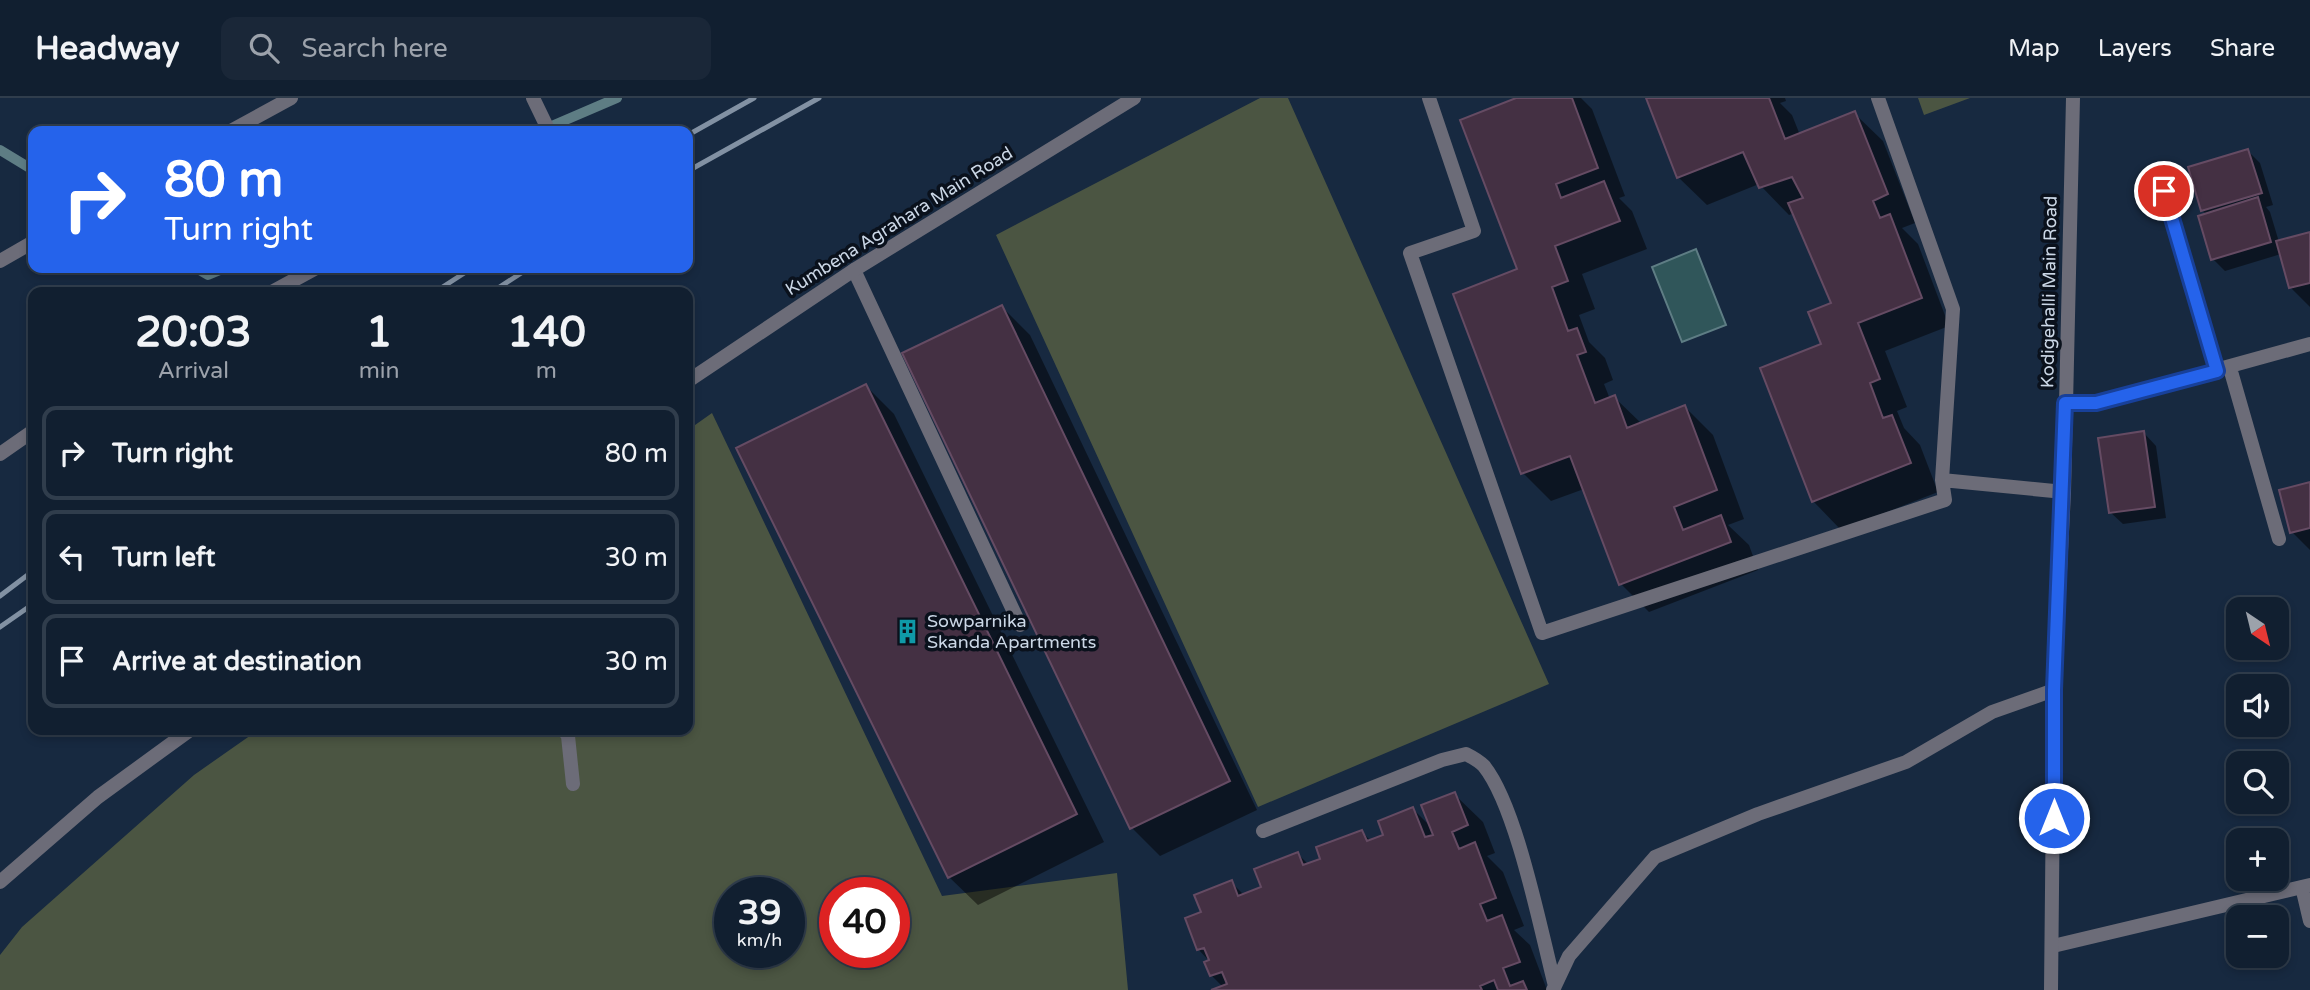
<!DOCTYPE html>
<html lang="en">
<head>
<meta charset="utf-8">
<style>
	:root { --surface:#111f30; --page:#1a2738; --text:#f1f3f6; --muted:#9ca2ab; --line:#303d4c }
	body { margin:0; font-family:"Varela Round",sans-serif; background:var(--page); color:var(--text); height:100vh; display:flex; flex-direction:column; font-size:26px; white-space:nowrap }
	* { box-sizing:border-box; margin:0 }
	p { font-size:23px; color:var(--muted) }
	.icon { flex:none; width:38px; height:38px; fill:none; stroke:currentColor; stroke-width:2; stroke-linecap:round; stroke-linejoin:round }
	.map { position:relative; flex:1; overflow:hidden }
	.panel { position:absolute; left:28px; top:189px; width:665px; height:448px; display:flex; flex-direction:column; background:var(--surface); border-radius:14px; box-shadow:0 4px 10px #0003,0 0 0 2px var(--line) }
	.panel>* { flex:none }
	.banner { position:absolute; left:28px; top:28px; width:665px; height:147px; border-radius:14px; box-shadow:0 4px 10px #0003,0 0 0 2px var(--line); background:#2563eb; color:#fff; overflow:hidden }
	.needle { width:46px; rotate:145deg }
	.controls { position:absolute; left:2226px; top:499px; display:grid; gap:14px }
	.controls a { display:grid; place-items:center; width:63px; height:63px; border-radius:14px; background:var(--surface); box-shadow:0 4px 10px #0003,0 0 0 2px var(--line); font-size:35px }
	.speed { position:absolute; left:714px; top:779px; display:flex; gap:14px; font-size:35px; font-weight:700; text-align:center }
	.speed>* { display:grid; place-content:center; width:91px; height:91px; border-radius:50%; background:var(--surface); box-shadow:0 4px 10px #0003,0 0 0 2px var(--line); line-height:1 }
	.speed small { font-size:18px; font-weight:400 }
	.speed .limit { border:10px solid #d22; background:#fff; color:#111 }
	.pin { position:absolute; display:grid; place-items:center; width:60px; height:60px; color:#fff; margin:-30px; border:4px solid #fff; border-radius:50%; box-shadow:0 2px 7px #0007 }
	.me { position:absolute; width:77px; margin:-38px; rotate:0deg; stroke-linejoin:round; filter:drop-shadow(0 0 5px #0008) }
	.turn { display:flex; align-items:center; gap:24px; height:147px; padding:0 21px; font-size:32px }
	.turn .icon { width:91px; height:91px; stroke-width:2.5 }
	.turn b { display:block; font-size:49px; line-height:60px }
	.eta { display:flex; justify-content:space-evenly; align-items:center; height:119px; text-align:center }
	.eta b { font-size:42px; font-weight:700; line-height:49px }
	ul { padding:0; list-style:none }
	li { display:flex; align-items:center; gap:21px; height:94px; margin:0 14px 10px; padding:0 7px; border:4px solid var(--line); border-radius:14px }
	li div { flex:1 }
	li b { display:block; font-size:26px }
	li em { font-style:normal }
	header { display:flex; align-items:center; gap:42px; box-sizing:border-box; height:98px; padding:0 35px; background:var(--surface); border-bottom:2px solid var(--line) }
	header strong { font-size:33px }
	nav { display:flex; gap:38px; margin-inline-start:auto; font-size:24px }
	.search { width:490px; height:63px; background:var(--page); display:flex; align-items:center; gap:18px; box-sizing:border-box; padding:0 24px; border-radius:14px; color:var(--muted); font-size:26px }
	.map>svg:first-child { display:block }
	.green { fill:#4b5542; fill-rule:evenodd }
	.water { fill:#30565a; stroke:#5e7d84; stroke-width:2 }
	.shadow { fill:#0007 }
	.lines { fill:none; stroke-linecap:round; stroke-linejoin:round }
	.stream { stroke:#5e7d84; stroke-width:10 }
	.building { fill:#443043; stroke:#654b63; stroke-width:2 }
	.service { stroke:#6c6c78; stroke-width:14 }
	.minor { stroke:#6c6c78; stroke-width:14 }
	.tertiary { stroke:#6c6c78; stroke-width:14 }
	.rail { stroke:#8291a3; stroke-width:5 }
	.route-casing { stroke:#184099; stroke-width:18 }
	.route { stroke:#2563eb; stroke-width:12 }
	.labels { text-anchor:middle; stroke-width:7; stroke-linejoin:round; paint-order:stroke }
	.street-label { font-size:18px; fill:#cbd7e6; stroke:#0a111c }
	.poi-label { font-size:18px; fill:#cbd7e6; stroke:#0a111c; text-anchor:start }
</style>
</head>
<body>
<header>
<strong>Headway</strong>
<div class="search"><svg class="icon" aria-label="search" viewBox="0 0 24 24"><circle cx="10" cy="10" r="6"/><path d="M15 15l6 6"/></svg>Search here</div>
<nav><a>Map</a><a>Layers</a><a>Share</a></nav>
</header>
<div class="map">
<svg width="2310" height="892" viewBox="0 0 2310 892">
	<rect width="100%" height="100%" fill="#172940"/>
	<path class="green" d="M 1260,0 L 1288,0 L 1549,586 L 1258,709 L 996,137 Z
		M 1918,0 L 1970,0 L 1924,17 Z
		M 712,315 L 942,798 L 1117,775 L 1128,892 L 0,892 L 0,857 L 22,829 L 194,677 L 258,632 L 688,632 L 688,332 ZM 730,794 L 789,794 L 789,854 L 730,854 ZM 835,794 L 894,794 L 894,854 L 835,854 Z"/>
	<path class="water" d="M 1696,151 L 1726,227 L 1682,244 L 1652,169 Z"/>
	<path class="shadow" d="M 1521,0 L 1581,0 L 1592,11 L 1625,98 L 1619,100 L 1632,113 L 1647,151 L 1582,176 L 1595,211 L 1579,217 L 1589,244 L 1605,260 L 1613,282 L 1604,286 L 1610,301 L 1614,299 L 1642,326 L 1685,309 L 1713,337 L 1744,421 L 1728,427 L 1749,447 L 1758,472 L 1649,514 L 1621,486 L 1584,391 L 1551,403 L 1523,375 Z
		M 1648,0 L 1785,0 L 1786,3 L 1780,5 L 1792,17 L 1800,37 L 1854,15 L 1883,43 L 1915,125 L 1902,130 L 1918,146 L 1949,228 L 1885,253 L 1907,309 L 1897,313 L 1904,330 L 1920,347 L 1938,394 L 1841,432 L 1813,403 L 1823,247 L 1833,206 L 1795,115 L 1789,117 L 1759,86 L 1707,107 L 1678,79 Z
		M 2248,53 L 2260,65 L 2273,107 L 2266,109 L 2270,114 L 2279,144 L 2310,136 L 2310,209 L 2290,189 L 2281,156 L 2225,173 L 2213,161 L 2207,117 L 2202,112 Z
		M 1002,209 L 1030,237 L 1257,712 L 1160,758 L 1132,730 Z
		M 866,288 L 894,316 L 1104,744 L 978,807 L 949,779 Z
		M 2144,335 L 2156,348 L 2166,420 L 2123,426 L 2110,414 Z
		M 2310,385 L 2310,452 L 2292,434 Z
		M 1454,696 L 1483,724 L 1495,755 L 1487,758 L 1503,774 L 1524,828 L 1514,832 L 1530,847 L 1547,892 L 1216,892 L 1223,889 L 1211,877 L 1210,864 L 1198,851 L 1203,815 L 1231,784 L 1244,797 L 1263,790 L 1298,756 L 1309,767 L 1323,762 L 1362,734 L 1371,743 L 1385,738 L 1413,711 L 1433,731 Z"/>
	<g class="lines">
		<path class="stream" d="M 540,33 L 617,0
			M 0,52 L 33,72
			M 196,170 L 208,177 L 225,170"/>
	</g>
	<path class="building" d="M 1516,0 L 1572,0 L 1598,70 L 1556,86 L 1561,100 L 1604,83 L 1620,123 L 1555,148 L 1568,183 L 1552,189 L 1568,233 L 1577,230 L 1586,254 L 1577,257 L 1595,305 L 1615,297 L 1627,330 L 1685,307 L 1717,392 L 1674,409 L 1683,432 L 1721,417 L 1731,444 L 1619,487 L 1570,358 L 1521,376 L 1453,196 L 1517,171 L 1460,22 Z
		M 1646,0 L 1769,0 L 1785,41 L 1855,13 L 1888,96 L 1873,103 L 1880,120 L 1890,116 L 1922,200 L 1858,225 L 1880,281 L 1870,285 L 1883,320 L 1892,317 L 1911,365 L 1812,404 L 1760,270 L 1821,246 L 1808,214 L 1831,205 L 1788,105 L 1803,100 L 1792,79 L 1759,90 L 1743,54 L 1677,80 Z
		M 2248,51 L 2262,95 L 2201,113 L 2188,69 Z
		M 2258,99 L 2271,144 L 2211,162 L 2198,118 Z
		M 2310,134 L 2310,185 L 2289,190 L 2276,143 Z
		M 1002,207 L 1230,683 L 1130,731 L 902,255 Z
		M 866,286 L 1077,716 L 948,780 L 736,350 Z
		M 2144,333 L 2155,409 L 2109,415 L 2098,340 Z
		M 2310,384 L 2310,430 L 2290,435 L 2279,392 Z
		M 1455,694 L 1468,727 L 1452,734 L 1459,751 L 1475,744 L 1496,800 L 1480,806 L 1487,823 L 1502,817 L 1520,864 L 1503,870 L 1510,888 L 1523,883 L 1527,892 L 1498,892 L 1494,882 L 1480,888 L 1482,892 L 1211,892 L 1227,886 L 1222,874 L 1210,878 L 1204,864 L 1209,862 L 1204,850 L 1197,852 L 1185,820 L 1201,814 L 1194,797 L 1232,782 L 1238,798 L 1261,789 L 1254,771 L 1298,754 L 1303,767 L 1320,761 L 1316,749 L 1362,732 L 1367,743 L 1383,737 L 1378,723 L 1413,709 L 1425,739 L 1433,737 L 1421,707 Z"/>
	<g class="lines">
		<path class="service" d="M 1429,0 L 1474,133 L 1410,155 L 1542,535 L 1945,402 L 1942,382 L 1953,211 L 1878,0
			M 854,172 L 1020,527
			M 1942,382 L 2064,394
			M 564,632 L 568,638 L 573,686
			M 1263,733 L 1442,662 L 1466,656 C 1472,659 1479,663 1484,668 C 1517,709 1541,834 1555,888
			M 1553,892 L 1569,858 L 1655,759 L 1758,716 L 1906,664 L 1992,614 L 2054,592"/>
		<path class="minor" d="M 533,0 L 549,33
			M 231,33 L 291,0
			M 2164,93 L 2217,273
			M 0,163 L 33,144
			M 272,194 L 316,170
			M 2230,270 L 2279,441
			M 2065,305 L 2096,305 L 2310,246
			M 0,356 L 33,333
			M 2302,789 L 2310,823
			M 2053,848 L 2310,787"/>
		<path class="tertiary" d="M 688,283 L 854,172 L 1134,0
			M 0,784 L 98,699 L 190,632
			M 2051,892 L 2054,592 L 2064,394 L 2073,0"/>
		<path class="rail" d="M 688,37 L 754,0
			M 688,73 L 819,0
			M 435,194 L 472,170
			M 492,194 L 529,170
			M 0,498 L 33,473
			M 0,529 L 33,506"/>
	</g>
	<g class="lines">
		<defs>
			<path id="route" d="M 2054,720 L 2054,592 L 2065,305 L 2096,305 L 2217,273 L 2164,93"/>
		</defs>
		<use href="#route" class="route-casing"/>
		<use href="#route" class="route"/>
	</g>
	<defs>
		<symbol id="building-bare" viewBox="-9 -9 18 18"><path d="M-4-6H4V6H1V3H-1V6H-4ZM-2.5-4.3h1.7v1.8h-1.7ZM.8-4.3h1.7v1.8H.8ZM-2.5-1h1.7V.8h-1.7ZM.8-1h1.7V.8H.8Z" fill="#0f9aa8" stroke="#0a111c" stroke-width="2.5" paint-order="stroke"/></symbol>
	</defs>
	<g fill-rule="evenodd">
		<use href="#building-bare" x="890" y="516" width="35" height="35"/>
	</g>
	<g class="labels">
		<g class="street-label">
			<text transform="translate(899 123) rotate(-32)" y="6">Kumbena Agrahara Main Road</text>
			<text transform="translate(2049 194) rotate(-89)" y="6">Kodigehalli Main Road</text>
		</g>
		<g class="poi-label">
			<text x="927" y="529">Sowparnika<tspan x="927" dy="21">Skanda Apartments</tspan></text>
		</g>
	</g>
</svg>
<div class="controls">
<a><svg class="needle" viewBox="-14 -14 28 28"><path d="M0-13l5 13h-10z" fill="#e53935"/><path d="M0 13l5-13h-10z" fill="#9ca2ab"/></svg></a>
<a><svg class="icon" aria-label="sound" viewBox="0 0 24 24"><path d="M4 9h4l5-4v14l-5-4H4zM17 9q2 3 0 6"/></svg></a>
<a><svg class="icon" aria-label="search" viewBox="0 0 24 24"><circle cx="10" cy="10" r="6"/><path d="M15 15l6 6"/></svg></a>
<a>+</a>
<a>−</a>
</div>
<div class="speed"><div>39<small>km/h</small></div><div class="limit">40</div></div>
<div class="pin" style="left:2164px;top:93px;background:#d93025"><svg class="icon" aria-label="arrive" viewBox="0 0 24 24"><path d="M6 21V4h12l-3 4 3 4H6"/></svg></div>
<svg class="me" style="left:2054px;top:720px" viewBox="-20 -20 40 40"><circle r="17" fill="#2563eb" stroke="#fff" stroke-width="3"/><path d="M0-11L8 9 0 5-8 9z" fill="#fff"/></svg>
<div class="banner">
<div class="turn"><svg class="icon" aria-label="right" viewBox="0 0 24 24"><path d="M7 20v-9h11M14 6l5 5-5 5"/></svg><div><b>80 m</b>Turn right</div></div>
</div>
<section class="panel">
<div class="eta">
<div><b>20:03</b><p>Arrival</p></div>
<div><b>1</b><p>min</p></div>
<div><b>140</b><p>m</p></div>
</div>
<ul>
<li><svg class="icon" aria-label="right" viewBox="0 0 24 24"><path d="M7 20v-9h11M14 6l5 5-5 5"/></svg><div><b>Turn right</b></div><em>80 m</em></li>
<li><svg class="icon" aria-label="left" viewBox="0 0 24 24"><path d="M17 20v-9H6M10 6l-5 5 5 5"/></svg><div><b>Turn left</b></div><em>30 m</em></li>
<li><svg class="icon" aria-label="arrive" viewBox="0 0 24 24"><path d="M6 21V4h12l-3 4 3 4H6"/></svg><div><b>Arrive at destination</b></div><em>30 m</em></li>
</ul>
</section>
</div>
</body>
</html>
